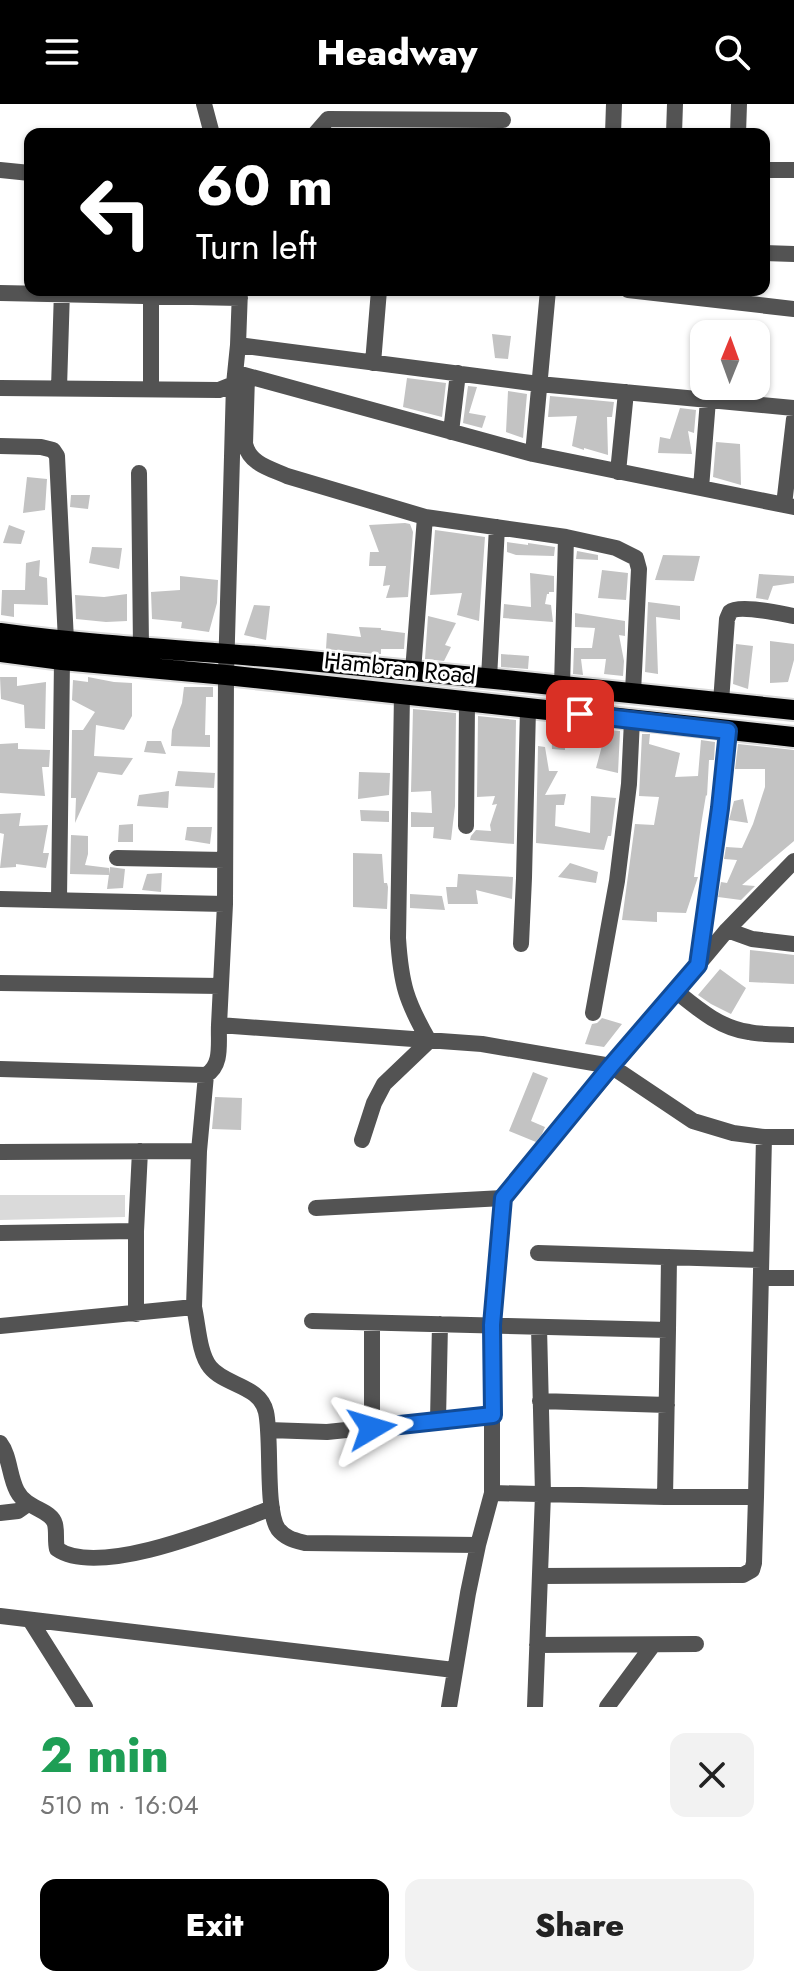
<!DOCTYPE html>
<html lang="en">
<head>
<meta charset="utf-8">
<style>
	:root { --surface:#fff; --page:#f2f2f2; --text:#222; --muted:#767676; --accent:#000 }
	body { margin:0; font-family:Jost,sans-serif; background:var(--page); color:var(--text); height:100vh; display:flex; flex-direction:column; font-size:30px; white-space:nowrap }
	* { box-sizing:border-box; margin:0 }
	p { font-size:26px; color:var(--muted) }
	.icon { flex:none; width:44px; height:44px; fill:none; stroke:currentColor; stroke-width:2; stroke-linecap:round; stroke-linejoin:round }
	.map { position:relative; height:1603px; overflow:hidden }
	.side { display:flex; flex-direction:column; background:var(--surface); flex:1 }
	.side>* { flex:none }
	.banner { position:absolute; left:24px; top:24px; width:746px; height:168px; border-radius:16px; box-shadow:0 2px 6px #0004; background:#000; color:#fff; overflow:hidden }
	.needle { width:52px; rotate:1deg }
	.tools { position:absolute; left:690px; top:216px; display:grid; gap:16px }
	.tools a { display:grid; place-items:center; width:80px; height:80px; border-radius:16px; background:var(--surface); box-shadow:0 2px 6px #0004; font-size:40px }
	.pin { position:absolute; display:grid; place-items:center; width:68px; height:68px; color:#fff; margin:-34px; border-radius:16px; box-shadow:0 4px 12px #0006 }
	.me { position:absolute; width:88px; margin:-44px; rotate:83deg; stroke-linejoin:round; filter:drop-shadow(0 0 6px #0008) }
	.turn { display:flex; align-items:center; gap:28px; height:168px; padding:0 40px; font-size:36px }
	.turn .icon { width:104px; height:104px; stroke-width:2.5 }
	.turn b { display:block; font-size:56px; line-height:68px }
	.round { display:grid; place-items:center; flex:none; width:84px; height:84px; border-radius:16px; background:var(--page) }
	.summary { display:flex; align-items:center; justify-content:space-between; height:136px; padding:0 40px }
	h1 { font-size:48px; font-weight:800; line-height:60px; color:#1e9e55 }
	.primary-button { display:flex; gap:16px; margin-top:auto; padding:16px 40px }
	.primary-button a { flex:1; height:92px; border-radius:16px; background:var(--accent); color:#fff; font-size:32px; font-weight:800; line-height:92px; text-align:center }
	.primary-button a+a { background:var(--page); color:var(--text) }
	header { display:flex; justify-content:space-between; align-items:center; height:104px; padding:0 40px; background:var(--accent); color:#fff; font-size:36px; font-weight:800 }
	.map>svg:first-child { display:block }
	.green { fill:#dadada }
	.building { fill:#c3c3c3 }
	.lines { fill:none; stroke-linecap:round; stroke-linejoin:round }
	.major-casing { stroke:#dbdbdb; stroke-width:24 }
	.minor { stroke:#535353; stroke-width:16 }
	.major { stroke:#000; stroke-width:20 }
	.route-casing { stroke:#114b97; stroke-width:20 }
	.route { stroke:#1a73e8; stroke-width:14 }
	.labels { text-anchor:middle; stroke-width:6; stroke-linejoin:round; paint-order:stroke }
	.street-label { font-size:24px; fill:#000; stroke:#fff }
</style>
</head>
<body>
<header><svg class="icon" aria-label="menu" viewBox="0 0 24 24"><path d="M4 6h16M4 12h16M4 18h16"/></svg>Headway<svg class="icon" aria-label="search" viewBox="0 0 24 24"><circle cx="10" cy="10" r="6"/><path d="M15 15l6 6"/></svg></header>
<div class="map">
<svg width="794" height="1603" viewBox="0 0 794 1603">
	<rect width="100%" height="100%" fill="#fff"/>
	<path class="green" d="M 0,1091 L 125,1091 L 125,1113 L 0,1116 Z"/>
	<path class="building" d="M 492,230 L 511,232 L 508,255 L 495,254 Z
		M 407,274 L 446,279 L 442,313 L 403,303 Z
		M 468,282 L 477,283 L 469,309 L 486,312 L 482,324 L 463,319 Z
		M 508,287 L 527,290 L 523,334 L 506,328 Z
		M 550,292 L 614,298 L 612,313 L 607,313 L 608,351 L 584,344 L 584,346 L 572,342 L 577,312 L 548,313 Z
		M 680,304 L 696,306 L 694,329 L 688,327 L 692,350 L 658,349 L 660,333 L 670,335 Z
		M 716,338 L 740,340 L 741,381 L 713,373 Z
		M 27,373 L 47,375 L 45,406 L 23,409 Z
		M 71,391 L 90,391 L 88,405 L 70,403 Z
		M 405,419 L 410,420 L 413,428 L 408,493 L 386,494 L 390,481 L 383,482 L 386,462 L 369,462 L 370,448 L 379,448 L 369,421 Z
		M 9,421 L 25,427 L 21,440 L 3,439 Z
		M 435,426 L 485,433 L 479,517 L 457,511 L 462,489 L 430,491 Z
		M 507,438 L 528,441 L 528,439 L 555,443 L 554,452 L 516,451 L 507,448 Z
		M 92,443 L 122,444 L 119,465 L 89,459 Z
		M 577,447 L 598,451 L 598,456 L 576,455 Z
		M 663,451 L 700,452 L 694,477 L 655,476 Z
		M 40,456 L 39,472 L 47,474 L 48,501 L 14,500 L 14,513 L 1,511 L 2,486 L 25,486 L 26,459 Z
		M 602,466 L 628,469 L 626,496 L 598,494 Z
		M 530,469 L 554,472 L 554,488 L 549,488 L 549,490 L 547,490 L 545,500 L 551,501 L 553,518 L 503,514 L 504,500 L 531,503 Z
		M 759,470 L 794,472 L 794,479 L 773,482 L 768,496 L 756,494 Z
		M 180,472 L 218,476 L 217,499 L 209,528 L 181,524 L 182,518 L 152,515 L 151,488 L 180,486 Z
		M 127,490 L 127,517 L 106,518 L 76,515 L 75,491 L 104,493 Z
		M 648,498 L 680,502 L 680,516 L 656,513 L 658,570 L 645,568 Z
		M 254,501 L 270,502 L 266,536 L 244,531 Z
		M 575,509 L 625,517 L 625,532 L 619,531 L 624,557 L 623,572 L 604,570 L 606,555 L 581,555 L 583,571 L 573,570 L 574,544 L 592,544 L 595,524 L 575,523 Z
		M 428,512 L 456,519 L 445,541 L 451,543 L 444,557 L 425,555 Z
		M 359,523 L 381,524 L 381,526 L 405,529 L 404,545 L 381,545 L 381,550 L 375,550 L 326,545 L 327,529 L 361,533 Z
		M 770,537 L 794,540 L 794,556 L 788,578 L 770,579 Z
		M 736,540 L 753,542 L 748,585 L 733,580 Z
		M 501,550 L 529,552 L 528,565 L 501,563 Z
		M 0,573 L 17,573 L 17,582 L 46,578 L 45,625 L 25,624 L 24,601 L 1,595 Z
		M 88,573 L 114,578 L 132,579 L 132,612 L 124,626 L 96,621 L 94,652 L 133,654 L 122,671 L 98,668 L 75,719 L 76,694 L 71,694 L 72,626 L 83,626 L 95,608 L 72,596 L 73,576 L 88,578 Z
		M 184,583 L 213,583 L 213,593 L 206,593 L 205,631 L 210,631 L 210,643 L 171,642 L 172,626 L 182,599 Z
		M 413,605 L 456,609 L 455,702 L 451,736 L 433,734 L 434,723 L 411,723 L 411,708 L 432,709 L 431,687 L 411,688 Z
		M 478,612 L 516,616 L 514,740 L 470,736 L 471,732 L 476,726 L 491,727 L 490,721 L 497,700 L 492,701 L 495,692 L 477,693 Z
		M 551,624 L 565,625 L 565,646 L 552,645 Z
		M 598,625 L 620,627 L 618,669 L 596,664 L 603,638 L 596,638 Z
		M 642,630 L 650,630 L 649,640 L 680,649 L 675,673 L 698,672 L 701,636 L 715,638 L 714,656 L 709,656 L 707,692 L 706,691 L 701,721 L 694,773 L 698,773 L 686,809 L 657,808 L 657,818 L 622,816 L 635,720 L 654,721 L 659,693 L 639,692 Z
		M 147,637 L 161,637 L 166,650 L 144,648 Z
		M 18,639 L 18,645 L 50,646 L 49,663 L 42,663 L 45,692 L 0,689 L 0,640 Z
		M 738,640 L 794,646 L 794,737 L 742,781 L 755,782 L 741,796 L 718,793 L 721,778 L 727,779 L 737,756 L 724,755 L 726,743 L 742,744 L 753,720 L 765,683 L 765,665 L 735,665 Z
		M 538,642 L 545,643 L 549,667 L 558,667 L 545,691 L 566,690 L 564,701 L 556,701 L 555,722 L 590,729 L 591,692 L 616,694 L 611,732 L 608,732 L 604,746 L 536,739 Z
		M 178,667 L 215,669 L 214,684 L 175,682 Z
		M 359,668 L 390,669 L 389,691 L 358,695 Z
		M 169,687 L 168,704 L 137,702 L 139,691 Z
		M 743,695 L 748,719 L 729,716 L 734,697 Z
		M 360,706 L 389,707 L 389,718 L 361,717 Z
		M 21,709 L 19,722 L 48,721 L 43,749 L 49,749 L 46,764 L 16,760 L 16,763 L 0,764 L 4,730 L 0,729 L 0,710 Z
		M 133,720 L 133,738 L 118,738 L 119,721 Z
		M 187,723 L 212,723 L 210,740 L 185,736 Z
		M 71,731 L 88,732 L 88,750 L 85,761 L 109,764 L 109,771 L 70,770 Z
		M 353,749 L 382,750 L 384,779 L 387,779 L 388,783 L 387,805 L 353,803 Z
		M 570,759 L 598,768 L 596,779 L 558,773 Z
		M 110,763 L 125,765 L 123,784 L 107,785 Z
		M 162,769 L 161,788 L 142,786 L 147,770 Z
		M 458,770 L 513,773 L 512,795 L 476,786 L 478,800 L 448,800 L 446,783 L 457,783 Z
		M 410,790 L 442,792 L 445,806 L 410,804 Z
		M 750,846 L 794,851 L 794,880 L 749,878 Z
		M 720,865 L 746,884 L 731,910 L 711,900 L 698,891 Z
		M 602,914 L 622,920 L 604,943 L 585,940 L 592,920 L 597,919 Z
		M 533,968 L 548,974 L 531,1017 L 545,1023 L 542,1030 L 536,1038 L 509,1027 Z
		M 215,993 L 242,994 L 241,1026 L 212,1025 Z"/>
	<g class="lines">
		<defs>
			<path id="major" d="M 0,529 C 93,542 186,546 279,554 C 451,570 622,588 794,606
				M 0,548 L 62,556 L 226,571 L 794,633"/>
		</defs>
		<use href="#major" class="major-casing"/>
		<path class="minor" d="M 204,0 L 212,30
			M 315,30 L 328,15 L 503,16
			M 613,30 L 614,0
			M 674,30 L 675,0
			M 738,30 L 739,0
			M 0,66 L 30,69
			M 764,66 L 794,66
			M 764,149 L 794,150
			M 151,186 L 151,284
			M 240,186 L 238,241 L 234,280 L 226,571 L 225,800 L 219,921 L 482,940 L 611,962 L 693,1017 L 733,1029 L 764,1033 L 794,1033
			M 628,186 L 794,205
			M 0,189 L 240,194
			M 238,241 L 539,280 L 794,304
			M 373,259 L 379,186
			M 237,269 L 533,350 L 794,403
			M 247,272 L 245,340 C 250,360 269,364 287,372 L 425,413 L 566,433 L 616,444 L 636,454 L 639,465 L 633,588
			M 0,284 L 219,286 L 234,280
			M 59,284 L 62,186
			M 451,328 L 458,269
			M 0,342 L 41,343 L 53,346 L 57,352 L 66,537
			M 533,350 L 548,186
			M 618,368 L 626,288
			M 139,369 L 141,543
			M 701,384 L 708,296
			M 784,401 L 794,315
			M 413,567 L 425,413
			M 489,574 L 497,423
			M 562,582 L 566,433
			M 721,598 L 727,515 C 728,513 729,510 730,508 C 739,500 782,510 794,512
			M 466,722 L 467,598
			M 117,754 L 225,756
			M 0,795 L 225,800
			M 59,796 L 62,556
			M 727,826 L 752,835 L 794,840
			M 521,840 L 524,774 L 528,604
			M 698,859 L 720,704 L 728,627
			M 0,879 L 221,882
			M 677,888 C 698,905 720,924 749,928 C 763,931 779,930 794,931
			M 593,909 L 617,777 L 629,680 L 632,616
			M 0,965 L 206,971
			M 362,1036 L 374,999 L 384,980 L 429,937 C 406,897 401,880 398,834 L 402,590
			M 0,1048 L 199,1047
			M 316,1104 L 503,1094
			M 0,1129 L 136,1127
			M 538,1149 L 761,1156
			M 761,1174 L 794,1174
			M 194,1203 C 198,1220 199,1250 210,1263 C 225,1282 260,1281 266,1308 C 272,1335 265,1406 278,1425 C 285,1434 294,1436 305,1439 L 478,1441
			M 136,1210 L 136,1127 L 140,1047
			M 312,1217 L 668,1226 L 665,1393
			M 0,1222 L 194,1203 L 199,1047 L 206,971 C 223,961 218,938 219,921
			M 668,1226 L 669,1153
			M 540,1297 L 667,1301
			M 438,1316 L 440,1220
			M 372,1324 L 372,1219
			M 268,1326 L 327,1328 L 493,1311
			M 0,1339 C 10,1352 9,1372 17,1387 C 27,1406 51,1405 55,1420 C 57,1428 55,1437 57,1445 C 100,1475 226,1421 272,1404
			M 492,1389 L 665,1393 L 756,1393 L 764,1033
			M 0,1409 L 18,1407 L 28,1400
			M 540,1472 L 736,1471 L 743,1471 L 752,1466 L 754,1459 L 756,1393
			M 0,1512 L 454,1566
			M 30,1516 L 85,1603
			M 537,1541 L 696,1540
			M 449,1603 L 468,1489 L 478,1441 L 492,1389 L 492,1221 L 503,1094 L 727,826 L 794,757
			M 535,1603 L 543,1390 L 539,1223
			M 607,1603 L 653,1541"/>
		<use href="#major" class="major"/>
	</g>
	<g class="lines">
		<defs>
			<path id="route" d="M 372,1324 L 493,1311 L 492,1221 L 503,1094 L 611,962 L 698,861 L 720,704 L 728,627 L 580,610"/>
		</defs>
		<use href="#route" class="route-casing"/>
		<use href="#route" class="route"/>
	</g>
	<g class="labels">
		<g class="street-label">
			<text transform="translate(400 564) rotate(6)" y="8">Hambran Road</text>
		</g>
	</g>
</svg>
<div class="tools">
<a><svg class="needle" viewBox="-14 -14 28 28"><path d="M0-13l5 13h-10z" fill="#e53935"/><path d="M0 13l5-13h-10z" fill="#767676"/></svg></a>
</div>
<div class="pin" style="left:580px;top:610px;background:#d93025"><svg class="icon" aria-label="arrive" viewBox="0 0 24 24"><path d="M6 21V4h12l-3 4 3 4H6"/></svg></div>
<svg class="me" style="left:372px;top:1324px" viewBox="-20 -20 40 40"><path d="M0-17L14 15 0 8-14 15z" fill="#1a73e8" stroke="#fff" stroke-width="4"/></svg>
<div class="banner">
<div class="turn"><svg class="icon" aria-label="left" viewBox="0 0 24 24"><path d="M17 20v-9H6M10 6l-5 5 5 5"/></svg><div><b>60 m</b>Turn left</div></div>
</div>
</div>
<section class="side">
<div class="summary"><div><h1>2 min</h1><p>510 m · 16:04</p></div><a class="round"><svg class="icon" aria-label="close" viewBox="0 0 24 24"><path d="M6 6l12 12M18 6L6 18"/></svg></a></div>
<div class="primary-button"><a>Exit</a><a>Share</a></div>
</section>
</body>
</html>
